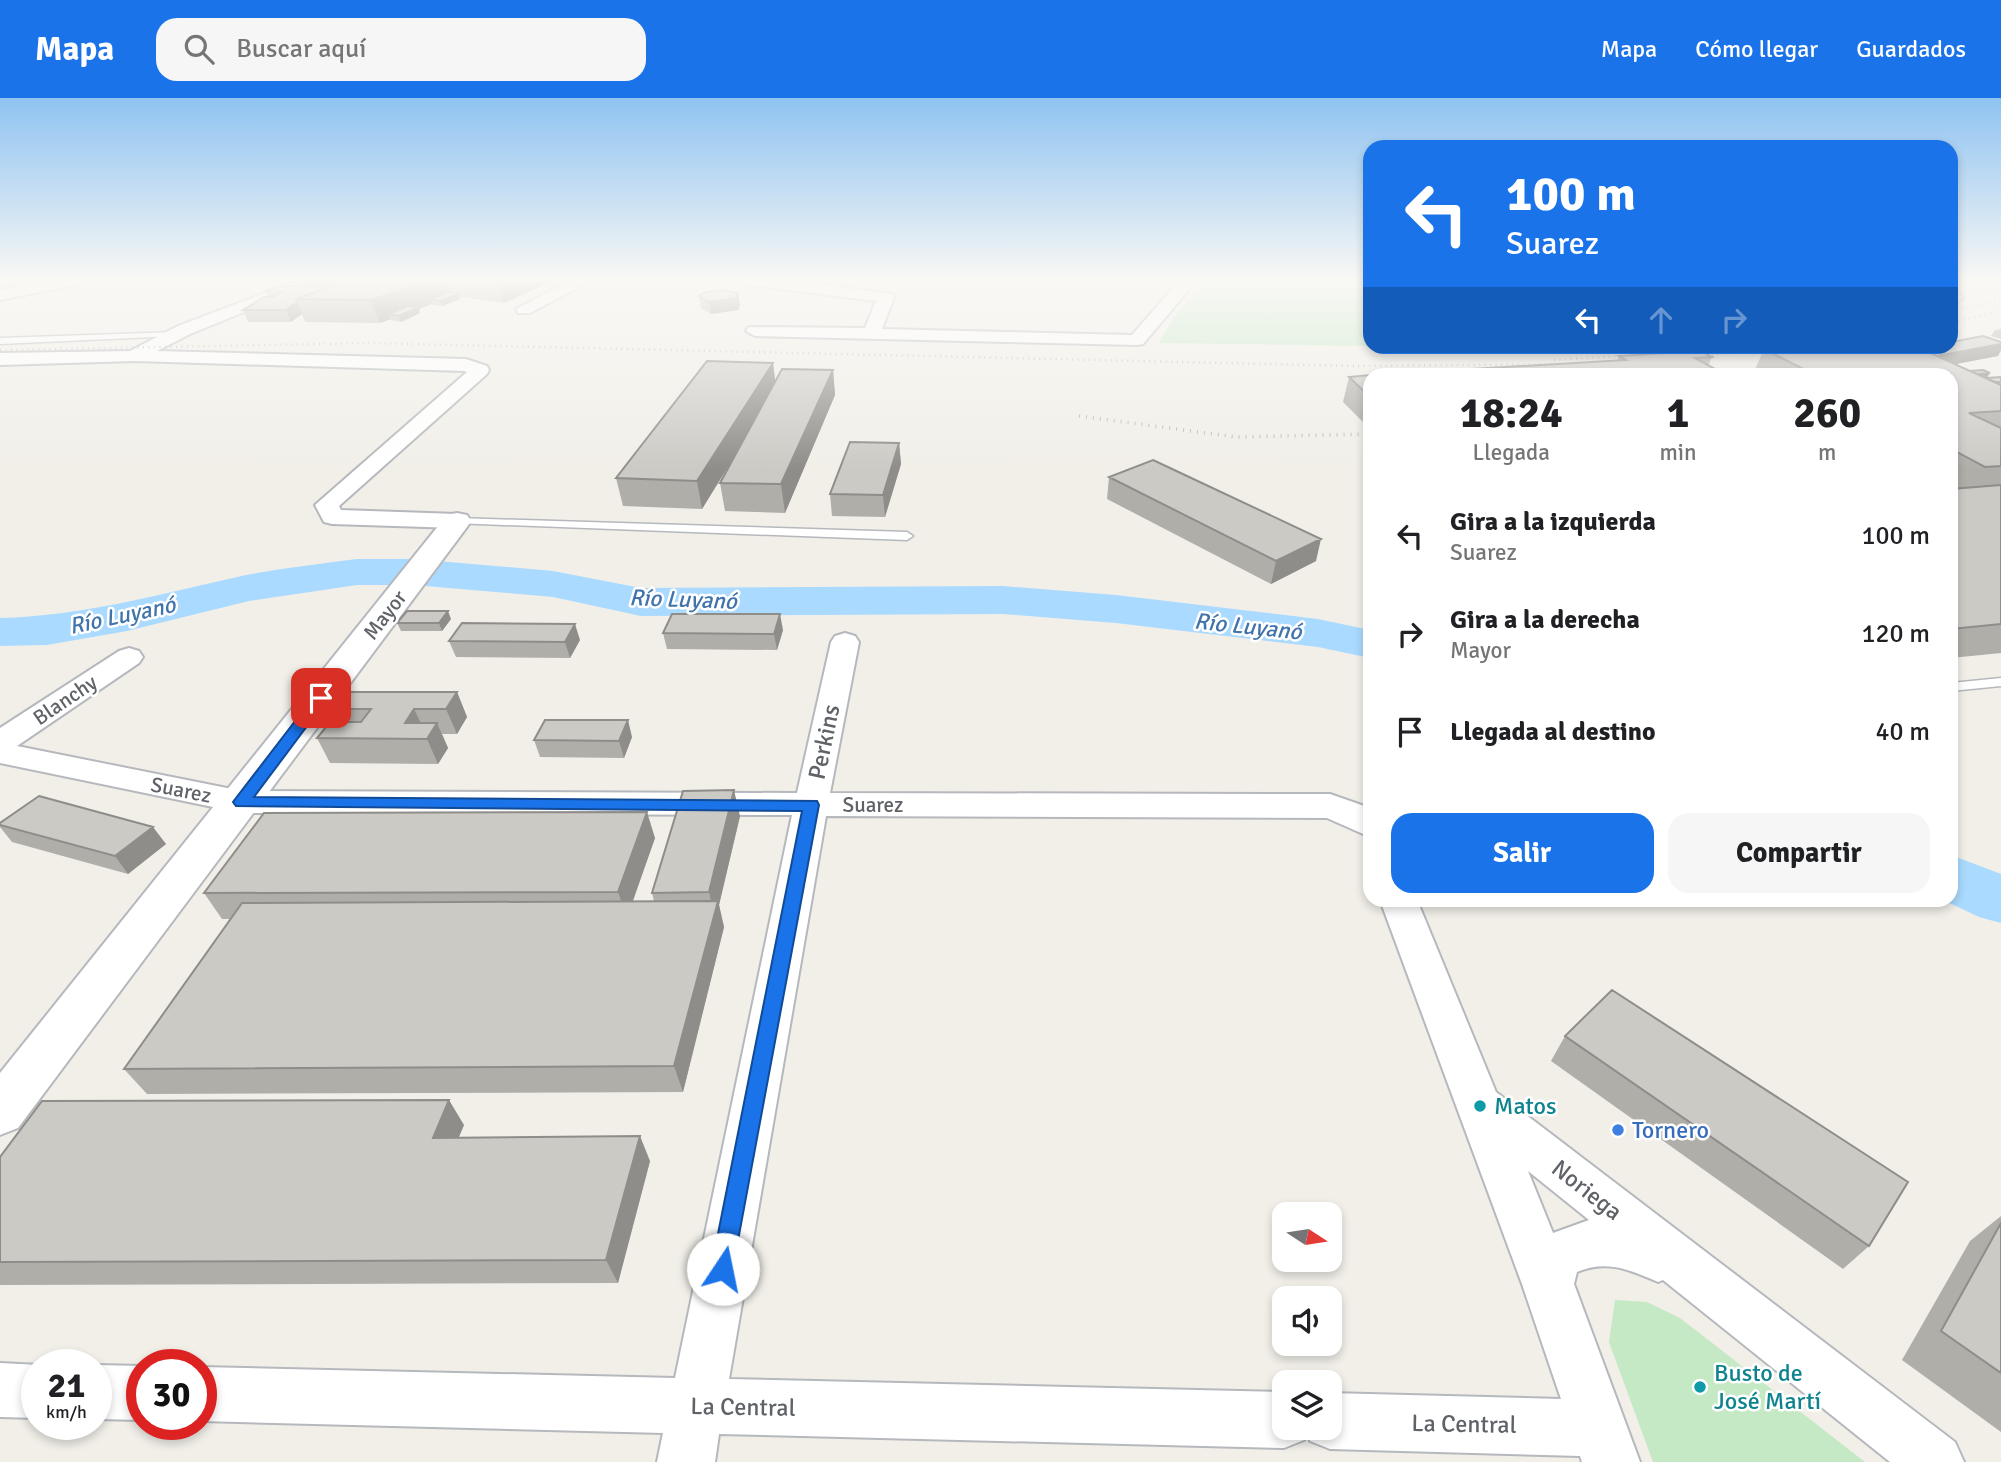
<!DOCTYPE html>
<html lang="es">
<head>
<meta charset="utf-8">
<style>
	:root { --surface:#fff; --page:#f6f6f6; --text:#202124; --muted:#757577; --accent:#1a73e8 }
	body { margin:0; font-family:Signika,sans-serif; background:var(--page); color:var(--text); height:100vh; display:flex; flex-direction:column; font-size:26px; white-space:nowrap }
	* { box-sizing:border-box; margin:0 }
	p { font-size:23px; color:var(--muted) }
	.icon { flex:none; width:38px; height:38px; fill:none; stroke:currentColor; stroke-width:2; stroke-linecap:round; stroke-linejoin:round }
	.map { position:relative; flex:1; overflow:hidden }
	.drawer { position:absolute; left:1363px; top:270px; width:595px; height:539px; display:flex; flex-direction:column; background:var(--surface); border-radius:21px; box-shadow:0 4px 10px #0003 }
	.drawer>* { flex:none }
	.guide { position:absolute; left:1363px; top:42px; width:595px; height:214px; border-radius:21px; box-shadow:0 4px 10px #0003; background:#1a73e8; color:#fff; overflow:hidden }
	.needle { width:46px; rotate:102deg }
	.tools { position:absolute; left:1272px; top:1104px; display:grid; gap:14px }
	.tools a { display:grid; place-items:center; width:70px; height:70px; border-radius:14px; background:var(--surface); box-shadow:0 4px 10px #0003; font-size:35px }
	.speed { position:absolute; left:21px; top:1251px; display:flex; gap:14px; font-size:35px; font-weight:700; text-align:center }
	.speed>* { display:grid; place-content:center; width:91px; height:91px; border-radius:50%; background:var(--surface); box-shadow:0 4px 10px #0003; line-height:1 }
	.speed small { font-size:18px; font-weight:400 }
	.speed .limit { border:10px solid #d22; background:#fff; color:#111 }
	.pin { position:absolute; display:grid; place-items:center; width:60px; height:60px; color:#fff; margin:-30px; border-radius:14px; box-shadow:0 4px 10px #0006 }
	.me { position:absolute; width:77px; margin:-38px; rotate:11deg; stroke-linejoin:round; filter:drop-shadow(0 0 5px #0008) }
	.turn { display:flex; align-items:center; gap:24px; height:147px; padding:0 28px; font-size:32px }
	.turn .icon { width:91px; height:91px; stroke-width:2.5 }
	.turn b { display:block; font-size:49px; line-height:60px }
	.lanes { display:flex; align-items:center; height:66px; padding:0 28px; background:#0003; justify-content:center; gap:35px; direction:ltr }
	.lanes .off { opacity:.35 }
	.eta { display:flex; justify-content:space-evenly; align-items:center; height:119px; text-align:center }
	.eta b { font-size:42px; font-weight:700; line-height:49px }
	.action { display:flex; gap:14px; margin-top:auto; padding:14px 28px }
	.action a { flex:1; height:80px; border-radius:21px; background:var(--accent); color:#fff; font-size:28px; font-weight:700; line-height:80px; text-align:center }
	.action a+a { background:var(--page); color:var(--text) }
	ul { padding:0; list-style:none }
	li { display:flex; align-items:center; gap:21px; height:98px; padding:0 28px }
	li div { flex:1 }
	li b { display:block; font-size:26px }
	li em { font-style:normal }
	header { display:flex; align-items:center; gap:42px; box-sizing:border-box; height:98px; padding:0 35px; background:var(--accent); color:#fff }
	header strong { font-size:33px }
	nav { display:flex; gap:38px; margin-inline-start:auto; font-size:24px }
	.search { width:490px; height:63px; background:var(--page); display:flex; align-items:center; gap:18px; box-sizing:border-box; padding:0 24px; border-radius:21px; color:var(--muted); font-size:26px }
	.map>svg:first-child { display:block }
	.green { fill:#c5e8c5 }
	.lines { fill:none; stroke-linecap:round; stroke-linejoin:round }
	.river { fill:#aadaff; fill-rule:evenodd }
	.service-casing { stroke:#b5b8bc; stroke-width:3 }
	.minor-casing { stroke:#b5b8bc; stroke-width:4 }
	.tertiary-casing { stroke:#b5b8bc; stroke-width:4 }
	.service { fill:#fff; fill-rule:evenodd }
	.minor { fill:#fff; fill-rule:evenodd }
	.tertiary { fill:#fff; fill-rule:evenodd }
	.rail-far1 { stroke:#b6b7b8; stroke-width:2.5; stroke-dasharray:1 4.5; stroke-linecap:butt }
	.rail { stroke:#b6b7b8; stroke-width:3.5; stroke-dasharray:1 6; stroke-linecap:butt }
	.wall { fill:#afaea9 }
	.shaded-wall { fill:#8f8d8a }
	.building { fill:#cccac5; stroke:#8f8d8a; stroke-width:2 }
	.route { fill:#1a73e8; stroke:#114b97; stroke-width:2 }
	.culture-dot { fill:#0f9aa8; stroke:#fff; stroke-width:2.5 }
	.shop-dot { fill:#3f7fe0; stroke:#fff; stroke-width:2.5 }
	.labels { text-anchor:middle; stroke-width:5; stroke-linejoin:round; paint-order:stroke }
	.street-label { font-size:21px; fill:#5f6368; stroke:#fff }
	.water-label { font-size:23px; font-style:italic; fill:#4174aa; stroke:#fff }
	.near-street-label { font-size:24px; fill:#5f6368; stroke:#fff }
	.near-culture-label { font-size:24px; fill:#0d838f; stroke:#fff; text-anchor:start }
	.near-shop-label { font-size:24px; fill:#366cbe; stroke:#fff; text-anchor:start }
</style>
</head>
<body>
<header>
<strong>Mapa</strong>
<div class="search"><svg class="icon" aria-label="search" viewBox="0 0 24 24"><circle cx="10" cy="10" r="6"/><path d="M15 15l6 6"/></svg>Buscar aquí</div>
<nav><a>Mapa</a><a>Cómo llegar</a><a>Guardados</a></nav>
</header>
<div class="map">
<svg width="2001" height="1364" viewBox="0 0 2001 1364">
	<rect width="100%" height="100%" fill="#f1efe8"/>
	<path class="green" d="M 1210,181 L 1370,181 L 1370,248 L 1159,245 L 1176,216 Z
		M 1615,1202 L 1647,1204 L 1680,1220 L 1865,1364 L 1653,1364 L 1609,1244 Z"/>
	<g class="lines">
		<path class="river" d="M 357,461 L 414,461 L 553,473 L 641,490 L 1003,488 L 1116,497 L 1318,521 L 1370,532 L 1370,560 L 1318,549 L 1116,525 L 1003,516 L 641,518 L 553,499 L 414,487 L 357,487 L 249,503 L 127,533 L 47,547 L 0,548 L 0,520 C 85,518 164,495 246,477 C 283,470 320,466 357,461 Z
			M 1951,757 L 2001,776 L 2001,825 L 1979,819 L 1943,802 L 1951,802 Z"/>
		<defs>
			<path id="service" d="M 1047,181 L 1068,181 L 1075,184 L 1071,186 Z
				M 178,234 L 178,238 L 175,238 L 0,246 L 0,240 Z
				M 457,420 L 907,434 L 913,438 L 907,442 L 453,425 L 451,423 Z
				M 2001,580 L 2001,588 L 1951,593 L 1951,585 Z"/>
			<path id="minor" d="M 55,181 L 89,181 L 81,186 L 0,202 L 0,192 Z
				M 302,181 L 325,181 L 190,236 L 157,253 L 466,261 L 487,268 L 489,272 L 487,276 L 339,408 L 341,412 L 457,416 L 466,418 L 469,423 L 466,428 L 457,430 L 332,426 L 324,424 L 315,407 L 467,274 L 464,273 L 135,263 L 0,267 L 0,255 L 130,253 L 178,228 Z
				M 573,181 L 594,181 L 530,215 L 518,215 L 516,211 Z
				M 734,181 L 783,181 L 892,196 L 894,199 L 882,231 L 1132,237 L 1181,181 L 1198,181 L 1143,246 L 1137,247 L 755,238 L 746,233 L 749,229 L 865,230 L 876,203 L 742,186 Z
				M 1955,195 L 1963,200 L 1951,206 L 1951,196 Z
				M 845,535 L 855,538 L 859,544 L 830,695 L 1330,696 L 1370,710 L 1370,739 L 1327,720 L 826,718 L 729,1281 L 1284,1294 L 1284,1330 L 1330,1330 L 1330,1295 L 1561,1301 L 1522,1186 L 1380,802 L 1417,802 L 1496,994 L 1955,1344 L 1964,1364 L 1890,1364 L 1663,1182 L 1658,1184 C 1630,1172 1607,1161 1577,1174 L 1574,1186 L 1640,1364 L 1582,1364 L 1580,1358 L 1330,1351 L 1310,1343 L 1307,1334 L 1304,1342 L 1284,1350 L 719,1336 L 715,1364 L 657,1364 L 663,1335 L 201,1323 L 201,1269 L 675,1280 L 792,717 L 242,715 L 0,665 L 0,630 L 119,553 L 129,550 L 139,553 L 143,559 L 139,565 L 17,648 L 242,693 L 797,695 L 831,544 L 835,538 ZM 1528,1073 L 1589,1122 L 1553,1135 Z
				M 0,1265 L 40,1267 L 37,1267 L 37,1320 L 0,1319 Z
				M 95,1267 L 96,1267 L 142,1268 L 142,1322 L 96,1321 Z"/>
			<path id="tertiary" d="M 457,415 L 467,417 L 471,423 L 467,429 L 18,1030 L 0,1037 L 0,975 L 447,417 Z"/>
		</defs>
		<use href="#service" class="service-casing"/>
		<use href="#minor" class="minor-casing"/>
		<use href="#tertiary" class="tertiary-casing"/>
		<use href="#service" class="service"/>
		<use href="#minor" class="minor"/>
		<use href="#tertiary" class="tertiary"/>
		<path class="rail-far1" d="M 1951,214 L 2001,202
			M 1958,223 L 2001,213
			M 0,252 L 370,245 L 1352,268 L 1564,266
			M 1628,254 L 1698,248
			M 1690,259 L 1799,248
			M 1554,262 L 1637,257"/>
		<path class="rail" d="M 1079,318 L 1236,339 L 1370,336"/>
	</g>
	<path class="wall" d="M 308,181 L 556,182 L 504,205 L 460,199 L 460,201 L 442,208 L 433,207 L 432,206 L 419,211 L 420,215 L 401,224 L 391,222 L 391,221 L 380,225 L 305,224 L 302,216 L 291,224 L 248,224 L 243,212 L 268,199 L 266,193 L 302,188 L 300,185 L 308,182 Z
		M 738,195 L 740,207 L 738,212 L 711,216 L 701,210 L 699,198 Z
		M 2001,231 L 2001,241 L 1991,238 L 1995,232 Z
		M 2001,244 L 2001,252 L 1998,258 L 1954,266 L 1970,273 L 1990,275 L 1986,280 L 2001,279 L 2001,555 L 1951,560 L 1951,391 L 1956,390 L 1951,388 L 1951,276 L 1753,276 L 1764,251 L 1918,250 Z
		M 1619,258 L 1712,259 L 1708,268 L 1617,263 Z
		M 773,265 L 775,283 L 833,272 L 835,297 L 785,415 L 725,413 L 720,385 L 735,358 L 702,411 L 623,408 L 616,380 Z
		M 1370,277 L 1370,331 L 1343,304 L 1349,279 Z
		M 899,345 L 901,366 L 885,419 L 832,418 L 830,396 Z
		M 1109,379 L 1316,463 L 1271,486 L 1107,401 Z
		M 451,521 L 442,533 L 401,533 L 397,525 Z
		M 783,532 L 777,552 L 667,551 L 663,535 Z
		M 580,542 L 570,560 L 456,559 L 449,543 Z
		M 457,594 L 467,619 L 457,636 L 442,636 L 448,650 L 438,666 L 330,665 L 317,640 L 344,624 L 337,611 Z
		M 632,639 L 624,660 L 540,659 L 534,642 Z
		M 740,718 L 719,807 L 724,829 L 683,994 L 147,996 L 124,971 L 231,821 L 222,821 L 204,795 L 655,740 L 632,803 L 654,803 L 652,795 Z
		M 0,725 L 166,746 L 128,776 L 12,744 L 0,729 Z
		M 1565,938 L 1869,1148 L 1843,1171 L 1551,963 Z
		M 464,1027 L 459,1039 L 650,1063 L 618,1185 L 0,1187 L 0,1059 Z
		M 2001,1118 L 2001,1334 L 1902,1262 L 1970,1143 Z"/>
	<path class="shaded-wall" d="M 431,181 L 447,181 L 452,198 L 459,195 L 460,201 L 442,208 L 440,203 L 431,201 L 432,206 L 419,211 L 420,215 L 401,224 L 399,218 L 389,216 L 391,221 L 380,225 L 371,202 Z
		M 487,181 L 556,181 L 504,205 L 497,183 Z
		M 738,195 L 740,207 L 738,212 L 711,216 L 709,204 Z
		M 297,204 L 302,216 L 291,224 L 286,212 Z
		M 2001,246 L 2001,252 L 1998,258 L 1910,275 L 1917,262 Z
		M 773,265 L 776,290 L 702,411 L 697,383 Z
		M 833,272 L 835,297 L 785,415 L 781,386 Z
		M 1990,275 L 1986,281 L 1972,277 Z
		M 899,345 L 901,366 L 885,419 L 883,397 Z
		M 1321,441 L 1316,463 L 1271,486 L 1276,463 Z
		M 448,513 L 451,521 L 442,533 L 439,525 Z
		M 780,516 L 783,532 L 777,552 L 774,536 Z
		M 575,526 L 580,542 L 570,560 L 565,544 Z
		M 457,594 L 467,619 L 457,636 L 446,611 Z
		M 414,611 L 426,636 L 405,625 Z
		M 628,622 L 632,639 L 624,660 L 619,643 Z
		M 437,625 L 448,650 L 438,666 L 427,641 Z
		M 734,692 L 740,718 L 719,807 L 724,829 L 683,994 L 674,968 L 714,816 L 709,794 Z
		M 647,714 L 655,740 L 627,820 L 618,794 Z
		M 153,729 L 166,746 L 128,776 L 115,758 Z
		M 449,1002 L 464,1027 L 448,1064 L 433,1040 Z
		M 640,1038 L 650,1063 L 618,1185 L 606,1162 Z"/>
	<path class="building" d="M 311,181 L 351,181 L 340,185 Z
		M 351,181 L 431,181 L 371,202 L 296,201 Z
		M 308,182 L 310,187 L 300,185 Z
		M 282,188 L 333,188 L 296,201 L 297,204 L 286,212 L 243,212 L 264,199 L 273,199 L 281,194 L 266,193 Z
		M 721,192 L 738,195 L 736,200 L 709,204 L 699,198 L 706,194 Z
		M 449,194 L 459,195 L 440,203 L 431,201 Z
		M 408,208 L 418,209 L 399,218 L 389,216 Z
		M 1983,238 L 2001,244 L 2001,246 L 1937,258 L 1918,250 L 1927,248 L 1951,248 L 1951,244 Z
		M 1803,248 L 1915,248 L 2001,287 L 2001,313 L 1969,315 L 2001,330 L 2001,368 L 1985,369 L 1951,351 L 1951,276 L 1813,276 L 1764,251 Z
		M 1701,253 L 1712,259 L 1695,260 L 1724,276 L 1386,276 L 1626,262 L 1619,258 Z
		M 707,263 L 773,265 L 697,383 L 616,380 Z
		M 782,271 L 833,272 L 781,386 L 720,385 Z
		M 1983,272 L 1990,275 L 1977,276 L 1970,273 Z
		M 1370,277 L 1370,299 L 1349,279 Z
		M 2001,279 L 2001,284 L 1995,284 L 1986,280 Z
		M 850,344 L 899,345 L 883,397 L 830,396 Z
		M 1153,362 L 1321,441 L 1276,463 L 1109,379 Z
		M 2001,387 L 2001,526 L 1951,531 L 1951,391 Z
		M 407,513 L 448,513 L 439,525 L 397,525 Z
		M 672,516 L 780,516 L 774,536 L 663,535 Z
		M 462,525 L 575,526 L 565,544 L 449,543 Z
		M 350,594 L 457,594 L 446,611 L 414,611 L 405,625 L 437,625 L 427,641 L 317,640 L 330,624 L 361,624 L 371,611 L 337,611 Z
		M 545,622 L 628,622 L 619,643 L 534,642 Z
		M 734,692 L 709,794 L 652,795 L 683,693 Z
		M 39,698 L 153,729 L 115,758 L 0,727 L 0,725 Z
		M 647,714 L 618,794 L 204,795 L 264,715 Z
		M 718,803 L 674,968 L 124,971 L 242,805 Z
		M 1612,892 L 1908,1084 L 1869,1148 L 1565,938 Z
		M 449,1002 L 433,1040 L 640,1038 L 606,1162 L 0,1164 L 0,1059 L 42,1003 Z
		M 2001,1125 L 2001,1275 L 1941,1233 Z"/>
	<linearGradient id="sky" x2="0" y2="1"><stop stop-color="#8fc3f1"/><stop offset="0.49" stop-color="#f9f8f5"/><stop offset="1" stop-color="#f9f8f5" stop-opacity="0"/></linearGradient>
	<rect width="2001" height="372" fill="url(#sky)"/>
	<path class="route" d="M 321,595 L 328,600 L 254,699 L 817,703 L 819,707 L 731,1180 L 723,1183 L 714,1180 L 711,1171 L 802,713 L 236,708 L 233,704 L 236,700 L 316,596 Z"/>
	<g class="culture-dot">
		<circle cx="1480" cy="1008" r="7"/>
		<circle cx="1700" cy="1289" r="7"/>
	</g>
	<circle class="shop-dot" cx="1618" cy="1032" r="7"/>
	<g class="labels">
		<g class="street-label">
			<text transform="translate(385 517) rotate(-52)" y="7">Mayor</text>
			<text transform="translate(65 602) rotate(-34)" y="7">Blanchy</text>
			<text transform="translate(181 692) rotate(11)" y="7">Suarez</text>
			<text x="873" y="714">Suarez</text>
		</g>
		<g class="water-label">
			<text transform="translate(683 501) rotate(2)" y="8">Río Luyanó</text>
			<text transform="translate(122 517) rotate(-12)" y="8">Río Luyanó</text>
			<text transform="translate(1248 528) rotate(6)" y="8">Río Luyanó</text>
		</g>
		<g class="near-street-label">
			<text transform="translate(824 644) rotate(-78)" y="8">Perkins</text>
			<text transform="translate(1587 1092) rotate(38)" y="8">Noriega</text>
			<text transform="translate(743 1309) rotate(1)" y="8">La Central</text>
			<text transform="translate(1464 1326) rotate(1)" y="8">La Central</text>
		</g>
		<g class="near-culture-label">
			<text x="1494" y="1016">Matos</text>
			<text x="1714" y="1283">Busto de<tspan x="1714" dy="28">José Martí</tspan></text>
		</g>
		<g class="near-shop-label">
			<text x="1632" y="1040">Tornero</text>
		</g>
	</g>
</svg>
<div class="tools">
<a><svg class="needle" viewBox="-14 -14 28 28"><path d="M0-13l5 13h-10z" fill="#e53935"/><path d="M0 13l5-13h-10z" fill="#757577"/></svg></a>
<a><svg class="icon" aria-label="sound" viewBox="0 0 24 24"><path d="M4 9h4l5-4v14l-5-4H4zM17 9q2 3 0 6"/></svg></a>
<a><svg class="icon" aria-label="layers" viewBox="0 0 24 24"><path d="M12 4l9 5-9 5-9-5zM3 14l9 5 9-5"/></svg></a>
</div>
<div class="speed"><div>21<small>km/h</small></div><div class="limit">30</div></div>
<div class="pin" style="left:321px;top:600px;background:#d93025"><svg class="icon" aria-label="arrive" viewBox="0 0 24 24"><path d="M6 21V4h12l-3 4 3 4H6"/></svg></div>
<svg class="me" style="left:723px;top:1171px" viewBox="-20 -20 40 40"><circle r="19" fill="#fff"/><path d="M0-13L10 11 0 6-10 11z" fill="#1a73e8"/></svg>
<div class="guide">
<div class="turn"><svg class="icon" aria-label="left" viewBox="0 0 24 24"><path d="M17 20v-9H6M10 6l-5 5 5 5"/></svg><div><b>100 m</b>Suarez</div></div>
<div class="lanes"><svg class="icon" aria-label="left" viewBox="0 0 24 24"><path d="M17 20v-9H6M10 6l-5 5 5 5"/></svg><svg class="icon off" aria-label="ahead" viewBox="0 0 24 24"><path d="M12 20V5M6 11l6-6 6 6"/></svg><svg class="icon off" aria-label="right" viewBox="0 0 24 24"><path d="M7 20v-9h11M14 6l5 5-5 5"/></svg></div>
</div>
<section class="drawer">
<div class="eta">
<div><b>18:24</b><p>Llegada</p></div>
<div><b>1</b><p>min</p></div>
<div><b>260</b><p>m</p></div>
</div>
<ul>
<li><svg class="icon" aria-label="left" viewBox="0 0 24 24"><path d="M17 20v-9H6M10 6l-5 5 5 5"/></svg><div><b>Gira a la izquierda</b><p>Suarez</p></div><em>100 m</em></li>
<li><svg class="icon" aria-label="right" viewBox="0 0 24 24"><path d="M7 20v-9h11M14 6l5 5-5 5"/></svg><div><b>Gira a la derecha</b><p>Mayor</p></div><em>120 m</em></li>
<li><svg class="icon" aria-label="arrive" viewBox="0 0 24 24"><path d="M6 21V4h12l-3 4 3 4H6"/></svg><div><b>Llegada al destino</b></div><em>40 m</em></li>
</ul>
<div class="action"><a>Salir</a><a>Compartir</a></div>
</section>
</div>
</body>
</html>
